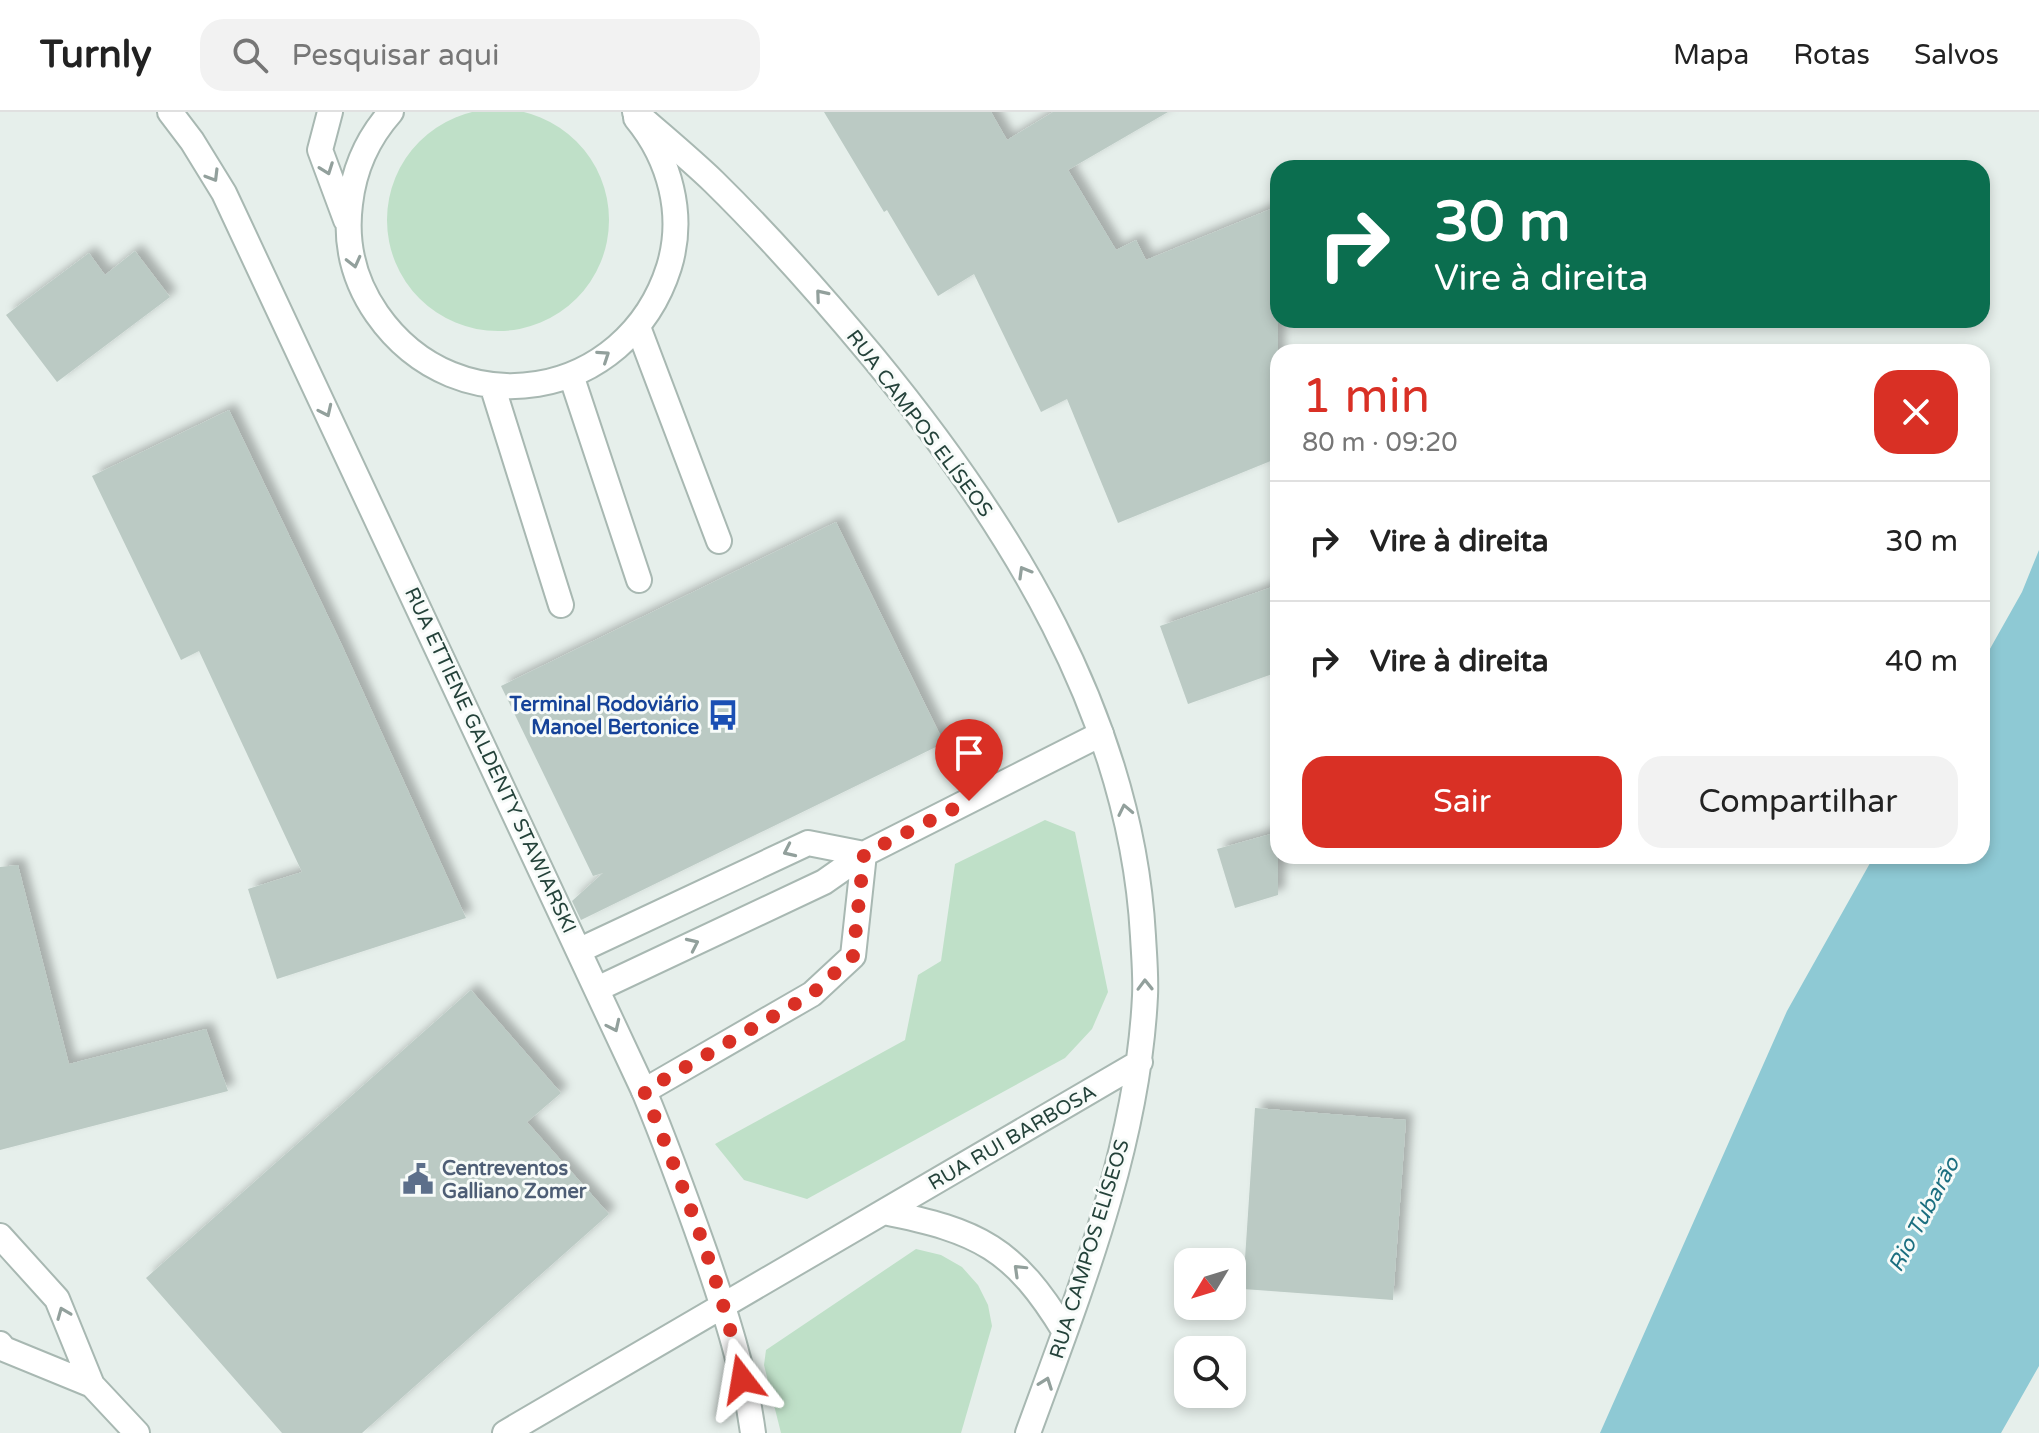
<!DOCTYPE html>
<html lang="pt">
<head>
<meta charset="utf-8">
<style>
	:root { --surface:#fff; --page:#f2f2f2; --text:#222; --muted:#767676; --line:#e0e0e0; --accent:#d93025 }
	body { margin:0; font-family:"Varela Round",sans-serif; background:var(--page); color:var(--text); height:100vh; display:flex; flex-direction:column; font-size:30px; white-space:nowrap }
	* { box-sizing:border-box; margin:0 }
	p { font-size:26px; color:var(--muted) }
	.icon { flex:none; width:44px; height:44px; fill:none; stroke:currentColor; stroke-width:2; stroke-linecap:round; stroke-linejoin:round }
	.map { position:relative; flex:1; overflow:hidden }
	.side { position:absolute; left:1270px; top:232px; width:720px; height:520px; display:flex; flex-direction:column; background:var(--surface); border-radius:24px; box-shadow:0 4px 12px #0003 }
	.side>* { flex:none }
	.top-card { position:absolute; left:1270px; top:48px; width:720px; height:168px; border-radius:24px; box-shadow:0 4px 12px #0003; background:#0b6e4f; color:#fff; overflow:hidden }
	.needle { width:52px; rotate:232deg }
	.fabs { position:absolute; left:1174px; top:1136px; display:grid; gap:16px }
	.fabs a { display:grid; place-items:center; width:72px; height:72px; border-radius:16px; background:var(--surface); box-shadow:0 4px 12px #0003; font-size:40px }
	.pin { position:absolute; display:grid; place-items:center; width:68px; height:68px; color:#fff; margin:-82px -34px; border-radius:50% 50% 50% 0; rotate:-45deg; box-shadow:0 0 8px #0007 }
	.pin .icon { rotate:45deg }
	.me { position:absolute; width:88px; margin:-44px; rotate:346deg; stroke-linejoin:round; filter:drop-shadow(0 0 6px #0008) }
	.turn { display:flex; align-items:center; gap:28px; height:168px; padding:0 32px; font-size:36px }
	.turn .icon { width:104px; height:104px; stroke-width:2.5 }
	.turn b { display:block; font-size:56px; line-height:68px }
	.round { display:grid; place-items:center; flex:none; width:84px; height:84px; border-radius:24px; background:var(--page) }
	.overview { display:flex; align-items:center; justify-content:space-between; height:136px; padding:0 32px }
	h1 { font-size:48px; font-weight:600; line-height:60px; color:var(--accent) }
	.cta { display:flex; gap:16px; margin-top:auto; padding:16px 32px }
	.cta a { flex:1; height:92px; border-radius:24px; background:var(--accent); color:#fff; font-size:32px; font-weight:600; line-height:92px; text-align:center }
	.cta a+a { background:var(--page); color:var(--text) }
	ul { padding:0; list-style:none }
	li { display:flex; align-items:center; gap:24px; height:120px; padding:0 32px; border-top:2px solid var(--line) }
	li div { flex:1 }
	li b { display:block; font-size:30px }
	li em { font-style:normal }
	header { display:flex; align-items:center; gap:48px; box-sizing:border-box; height:112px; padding:0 40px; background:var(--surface); border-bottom:2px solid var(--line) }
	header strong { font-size:38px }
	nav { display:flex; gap:44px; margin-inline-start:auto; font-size:28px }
	.search { width:560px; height:72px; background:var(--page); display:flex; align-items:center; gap:20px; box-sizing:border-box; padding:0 28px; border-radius:24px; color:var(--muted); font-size:30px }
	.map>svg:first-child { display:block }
	.green { fill:#bfe0c8 }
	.water { fill:#8ec9d4 }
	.building { fill:#bbcac4; filter:url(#shadow) }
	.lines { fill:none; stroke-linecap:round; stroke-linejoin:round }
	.lane-casing { stroke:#a8b8b2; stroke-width:28 }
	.street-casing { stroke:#a8b8b2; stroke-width:28 }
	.lane { stroke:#fff; stroke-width:24 }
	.street { stroke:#fff; stroke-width:24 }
	.oneway { stroke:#92a09c }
	.route { stroke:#d93025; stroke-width:14; stroke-dasharray:0 25.2 }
	.labels { text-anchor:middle; stroke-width:6; stroke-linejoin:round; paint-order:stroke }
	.street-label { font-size:20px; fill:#24423a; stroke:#f7fbf9 }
	.transit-label { font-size:20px; font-weight:bold; fill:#164399; stroke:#f7fbf9; text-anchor:end }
	.service-label { font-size:20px; font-weight:bold; fill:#4e5e75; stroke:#f7fbf9; text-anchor:start }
	.water-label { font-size:22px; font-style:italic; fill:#1c6f80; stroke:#f7fbf9 }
</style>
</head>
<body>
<header>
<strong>Turnly</strong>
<div class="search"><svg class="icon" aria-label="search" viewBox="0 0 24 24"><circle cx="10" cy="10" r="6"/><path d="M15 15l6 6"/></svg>Pesquisar aqui</div>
<nav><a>Mapa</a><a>Rotas</a><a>Salvos</a></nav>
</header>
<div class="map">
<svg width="2039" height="1321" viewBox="0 0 2039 1321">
	<defs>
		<filter id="shadow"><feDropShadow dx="7" dy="-7" stdDeviation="4" flood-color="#0004"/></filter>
	</defs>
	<rect width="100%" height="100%" fill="#e6efeb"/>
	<path class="green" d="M387 108a111 111 0 1 1 222 0a111 111 0 1 1-222 0Z
		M 1045,708 L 1075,720 L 1108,880 L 1092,917 L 1065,946 L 807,1087 L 744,1068 L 715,1032 L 905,928 L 918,863 L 941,849 L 955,752 Z
		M 916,1137 L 941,1143 L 962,1155 L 978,1173 L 988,1193 L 992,1214 L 961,1321 L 781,1321 L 764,1253 L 766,1238 Z"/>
	<path class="water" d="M 2039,438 L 2039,1254 L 2001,1321 L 1600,1321 L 1787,899 L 1874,744 L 1982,744 L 1982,551 L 2022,480 Z"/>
	<path class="building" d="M 824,0 L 991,0 L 1007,28 L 1053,0 L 1168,0 L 1068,58 L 1116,138 L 1136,128 L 1146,148 L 1278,94 L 1278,346 L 1118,411 L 1067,287 L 1041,300 L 974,162 L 938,184 L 887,98 L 884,100 Z
		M 135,139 L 170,185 L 57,270 L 6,203 L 89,141 L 105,163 Z
		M 229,298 L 340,529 L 466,806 L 277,867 L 248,777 L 302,760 L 199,539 L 181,548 L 92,364 Z
		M 836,410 L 944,631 L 581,808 L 572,789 L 603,761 L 593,764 L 501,574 Z
		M 1278,473 L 1278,560 L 1188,592 L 1160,514 Z
		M 1278,720 L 1278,783 L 1235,796 L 1217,737 Z
		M 18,753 L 69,952 L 206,917 L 228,979 L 0,1038 L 0,755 Z
		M 471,878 L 561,981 L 527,1010 L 609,1102 L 362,1321 L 282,1321 L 146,1166 Z
		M 1255,996 L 1406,1008 L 1393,1188 L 1243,1177 Z"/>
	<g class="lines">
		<defs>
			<path id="lane" d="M 330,0 L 320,38 L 346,108
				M 391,0 C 367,27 354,56 350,92 C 345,131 354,169 377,202 C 458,318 627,288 669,155 C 685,103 670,47 636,6
				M 638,215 L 719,429
				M 571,263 L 639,468
				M 492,273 L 561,493
				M 580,838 L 808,731 L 864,742
				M 597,877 L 824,770 L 864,742 L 1101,622
				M 644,979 L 812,882 L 853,844 L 864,742"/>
			<path id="street" d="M 170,0 L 192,29 L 224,81 L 644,979 C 666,1032 686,1087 705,1141 C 725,1199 745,1260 753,1321
				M 635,0 C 661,23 689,46 714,70 C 770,125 822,184 872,244 C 1008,409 1131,604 1143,824 C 1144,843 1146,864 1145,884 C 1138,1034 1079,1181 1028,1321
				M 884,1100 C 979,1119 1014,1136 1065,1220
				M 0,1124 L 57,1187 L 92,1273 L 137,1321
				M 0,1232 L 4,1237 L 92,1273
				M 505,1321 L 1140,950"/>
		</defs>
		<use href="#lane" class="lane-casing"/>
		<use href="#street" class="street-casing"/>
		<use href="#lane" class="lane"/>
		<use href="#street" class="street"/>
	</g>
	<defs><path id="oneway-chevron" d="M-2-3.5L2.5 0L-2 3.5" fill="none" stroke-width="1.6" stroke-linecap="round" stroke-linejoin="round" transform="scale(2)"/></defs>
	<g class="oneway">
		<use href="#oneway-chevron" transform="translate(327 57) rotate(70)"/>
		<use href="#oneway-chevron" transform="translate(213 64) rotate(59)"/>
		<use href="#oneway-chevron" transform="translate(354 150) rotate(76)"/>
		<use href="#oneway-chevron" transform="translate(821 183) rotate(-130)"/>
		<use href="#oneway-chevron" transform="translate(604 244) rotate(-34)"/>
		<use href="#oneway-chevron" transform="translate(326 299) rotate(65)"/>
		<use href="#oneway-chevron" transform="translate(1024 460) rotate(-120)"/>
		<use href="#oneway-chevron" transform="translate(1125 698) rotate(-102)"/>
		<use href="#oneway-chevron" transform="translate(789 739) rotate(155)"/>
		<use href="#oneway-chevron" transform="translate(693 832) rotate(-25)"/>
		<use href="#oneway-chevron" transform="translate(1145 873) rotate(-91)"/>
		<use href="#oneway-chevron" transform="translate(614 914) rotate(65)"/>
		<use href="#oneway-chevron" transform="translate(1019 1158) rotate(-136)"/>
		<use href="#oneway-chevron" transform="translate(63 1201) rotate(-112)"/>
		<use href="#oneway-chevron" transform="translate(1046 1271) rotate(-70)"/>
	</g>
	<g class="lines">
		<path class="route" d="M 742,1267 C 721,1168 682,1072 644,979 L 812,882 L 853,844 L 864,742 L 969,689"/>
	</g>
	<defs>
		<symbol id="bus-bare" viewBox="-9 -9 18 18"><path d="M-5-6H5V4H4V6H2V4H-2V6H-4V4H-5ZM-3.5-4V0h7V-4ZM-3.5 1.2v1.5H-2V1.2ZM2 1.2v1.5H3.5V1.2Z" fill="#1a4fb4" stroke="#f7fbf9" stroke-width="2.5" paint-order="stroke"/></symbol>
		<symbol id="civic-bare" viewBox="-9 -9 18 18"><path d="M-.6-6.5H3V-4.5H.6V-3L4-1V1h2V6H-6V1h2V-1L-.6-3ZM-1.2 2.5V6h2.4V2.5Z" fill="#5c6f8a" stroke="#f7fbf9" stroke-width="2.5" paint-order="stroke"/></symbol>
	</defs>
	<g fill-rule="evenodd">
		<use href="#bus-bare" x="701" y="581" width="44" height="44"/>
		<use href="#civic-bare" x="396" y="1045" width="44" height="44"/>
	</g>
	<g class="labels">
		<g class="street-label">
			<text transform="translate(920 311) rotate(53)" y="7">RUA CAMPOS ELÍSEOS</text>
			<text transform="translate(491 648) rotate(65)" y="7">RUA ETTIENE GALDENTY STAWIARSKI</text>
			<text transform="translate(1012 1025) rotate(-30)" y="7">RUA RUI BARBOSA</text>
			<text transform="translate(1089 1137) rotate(-73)" y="7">RUA CAMPOS ELÍSEOS</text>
		</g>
		<g class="transit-label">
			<text x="699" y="599">Terminal Rodoviário<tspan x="699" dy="23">Manoel Bertonice</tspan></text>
		</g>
		<g class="service-label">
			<text x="442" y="1063">Centreventos<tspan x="442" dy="23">Galliano Zomer</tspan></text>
		</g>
		<g class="water-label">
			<text transform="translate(1923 1102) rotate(-62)" y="8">Rio Tubarão</text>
		</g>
	</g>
</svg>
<div class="fabs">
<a><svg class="needle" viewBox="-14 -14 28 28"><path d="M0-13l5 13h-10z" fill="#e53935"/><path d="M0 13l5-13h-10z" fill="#767676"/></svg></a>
<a><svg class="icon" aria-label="search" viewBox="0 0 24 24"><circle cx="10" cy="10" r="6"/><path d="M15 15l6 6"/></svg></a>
</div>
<div class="pin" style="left:969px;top:689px;background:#d93025"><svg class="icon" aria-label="arrive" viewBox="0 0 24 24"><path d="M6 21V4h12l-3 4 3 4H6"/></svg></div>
<svg class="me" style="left:742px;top:1267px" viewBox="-20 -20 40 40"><path d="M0-17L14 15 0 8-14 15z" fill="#d93025" stroke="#fff" stroke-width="4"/></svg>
<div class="top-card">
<div class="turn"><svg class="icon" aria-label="right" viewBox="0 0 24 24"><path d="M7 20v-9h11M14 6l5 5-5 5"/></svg><div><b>30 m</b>Vire à direita</div></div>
</div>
<section class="side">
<div class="overview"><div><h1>1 min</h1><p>80 m · 09:20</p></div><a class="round" style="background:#d93025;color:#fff"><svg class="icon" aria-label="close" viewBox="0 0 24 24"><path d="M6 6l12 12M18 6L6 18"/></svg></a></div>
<ul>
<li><svg class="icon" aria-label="right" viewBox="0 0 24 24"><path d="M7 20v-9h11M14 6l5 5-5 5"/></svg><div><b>Vire à direita</b></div><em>30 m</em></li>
<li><svg class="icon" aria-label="right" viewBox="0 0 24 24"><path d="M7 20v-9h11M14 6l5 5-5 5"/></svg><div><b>Vire à direita</b></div><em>40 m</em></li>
</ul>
<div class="cta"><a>Sair</a><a>Compartilhar</a></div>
</section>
</div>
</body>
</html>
